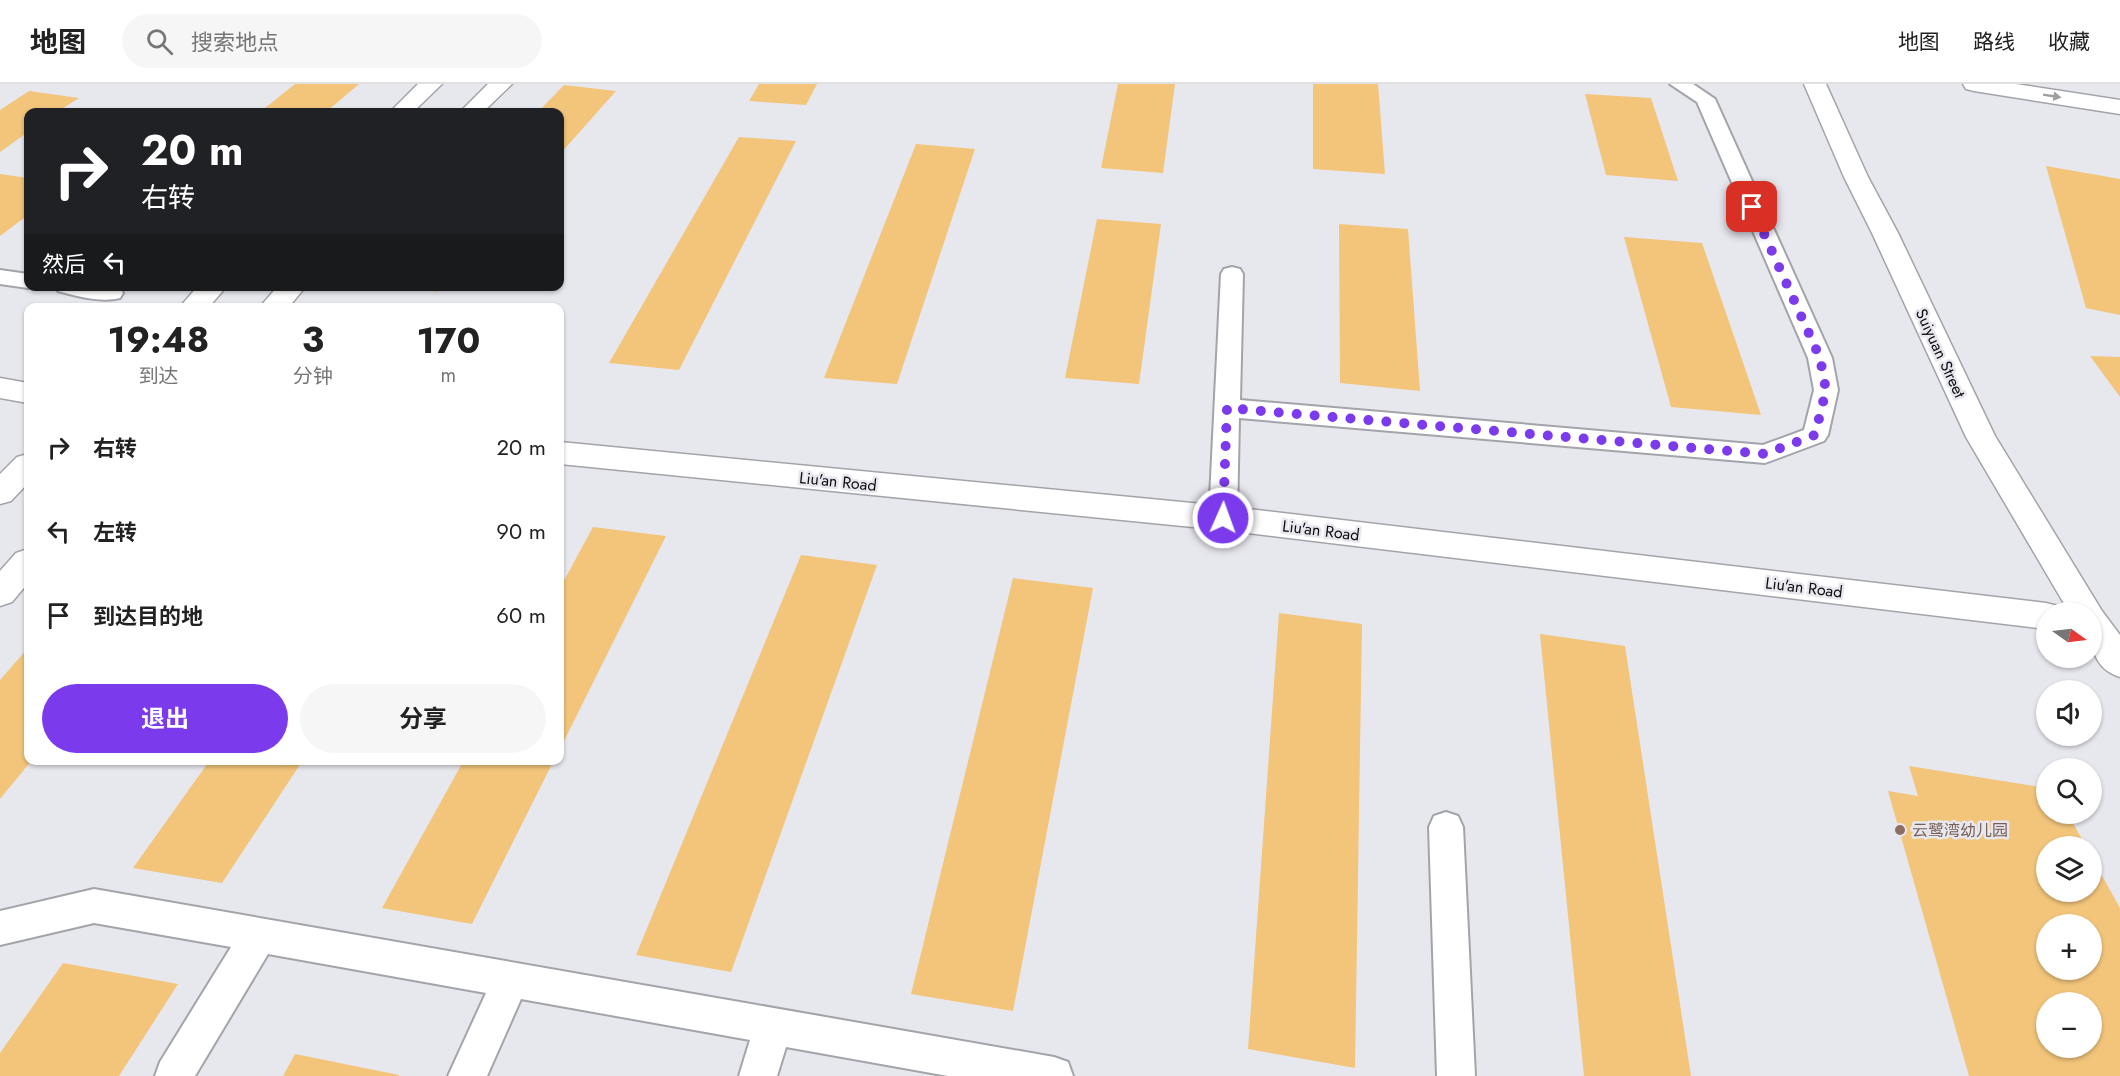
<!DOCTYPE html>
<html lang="zh">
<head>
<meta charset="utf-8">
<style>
	:root { --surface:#fff; --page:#f6f6f6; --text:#222; --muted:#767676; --line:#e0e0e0; --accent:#7c3aed }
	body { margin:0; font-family:Jost,"Noto Sans SC",sans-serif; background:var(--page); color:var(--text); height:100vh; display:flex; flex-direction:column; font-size:22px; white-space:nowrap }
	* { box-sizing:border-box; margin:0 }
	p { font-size:20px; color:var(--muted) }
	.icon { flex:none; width:33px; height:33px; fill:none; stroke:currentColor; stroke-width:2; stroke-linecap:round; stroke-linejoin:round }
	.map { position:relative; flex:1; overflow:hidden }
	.side { position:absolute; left:24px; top:219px; width:540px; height:462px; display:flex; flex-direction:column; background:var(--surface); border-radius:12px; box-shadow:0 2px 4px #0004 }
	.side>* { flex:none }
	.banner { position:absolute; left:24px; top:24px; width:540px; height:183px; border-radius:12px; box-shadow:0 2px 4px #0004; background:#202124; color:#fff; overflow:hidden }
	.needle { width:39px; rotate:104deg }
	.controls { position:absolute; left:2036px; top:518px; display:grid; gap:12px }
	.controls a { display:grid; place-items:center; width:66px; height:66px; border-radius:50%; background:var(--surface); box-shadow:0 2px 4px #0004; font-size:30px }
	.pin { position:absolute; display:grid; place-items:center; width:51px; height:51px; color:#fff; margin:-26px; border-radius:12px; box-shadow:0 3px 9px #0006 }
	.me { position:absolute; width:66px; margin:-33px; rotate:2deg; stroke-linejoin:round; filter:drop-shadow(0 0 4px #0008) }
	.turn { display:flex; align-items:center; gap:21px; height:126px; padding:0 18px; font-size:27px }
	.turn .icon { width:78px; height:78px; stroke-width:2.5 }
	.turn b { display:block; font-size:42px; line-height:51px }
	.then { display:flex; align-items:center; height:57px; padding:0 18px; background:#0003; gap:12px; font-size:22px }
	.eta { display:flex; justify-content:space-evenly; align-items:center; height:102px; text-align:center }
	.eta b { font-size:36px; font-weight:700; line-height:42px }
	.button { display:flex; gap:12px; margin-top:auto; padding:12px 18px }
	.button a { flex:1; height:69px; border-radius:36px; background:var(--accent); color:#fff; font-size:24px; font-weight:700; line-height:69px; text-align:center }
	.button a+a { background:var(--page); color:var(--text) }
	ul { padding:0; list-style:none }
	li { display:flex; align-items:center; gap:18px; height:84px; padding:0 18px }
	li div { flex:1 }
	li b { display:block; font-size:22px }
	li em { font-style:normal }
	header { display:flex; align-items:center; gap:36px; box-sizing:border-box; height:84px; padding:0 30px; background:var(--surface); border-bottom:2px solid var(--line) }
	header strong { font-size:28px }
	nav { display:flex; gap:33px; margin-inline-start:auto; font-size:21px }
	.search { width:420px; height:54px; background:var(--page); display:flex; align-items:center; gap:15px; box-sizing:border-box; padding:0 21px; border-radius:33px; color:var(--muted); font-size:22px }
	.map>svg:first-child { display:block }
	.building { fill:#f2c57b; fill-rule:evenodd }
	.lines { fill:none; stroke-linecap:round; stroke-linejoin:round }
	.lane-casing { stroke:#a3a4aa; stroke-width:4 }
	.street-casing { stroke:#a3a4aa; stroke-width:3 }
	.secondary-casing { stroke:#a3a4aa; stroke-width:3 }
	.lane { fill:#fff; fill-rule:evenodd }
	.street { fill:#fff; fill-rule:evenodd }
	.secondary { fill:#fff; fill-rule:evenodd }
	.oneway { fill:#9e9e9f }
	.route { stroke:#7c3aed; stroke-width:10; stroke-dasharray:0 18 }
	.education-dot { fill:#8d6e63; stroke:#e7e7ee; stroke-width:2 }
	.labels { text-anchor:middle; stroke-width:5; stroke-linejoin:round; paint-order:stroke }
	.street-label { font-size:16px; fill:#0d0d0f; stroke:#e7e7ee }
	.education-label { font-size:16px; fill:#785e54; stroke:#e7e7ee; text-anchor:start }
</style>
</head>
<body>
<header>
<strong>地图</strong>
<div class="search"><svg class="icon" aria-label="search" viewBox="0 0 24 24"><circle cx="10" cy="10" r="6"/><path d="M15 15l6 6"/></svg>搜索地点</div>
<nav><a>地图</a><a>路线</a><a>收藏</a></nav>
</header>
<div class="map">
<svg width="2120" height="992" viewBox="0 0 2120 992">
	<rect width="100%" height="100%" fill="#e7e7ee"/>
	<path class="building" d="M 295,0 L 359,0 L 326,28 L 260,28 Z
		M 759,0 L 817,0 L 806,21 L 749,17 Z
		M 1118,0 L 1175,0 L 1163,89 L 1101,84 Z
		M 1313,0 L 1378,0 L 1385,90 L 1313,85 Z
		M 564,1 L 616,7 L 560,70 L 560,28 L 538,28 Z
		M 29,7 L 79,14 L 57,28 L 28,28 L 28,48 L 0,68 L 0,26 Z
		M 1585,10 L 1651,14 L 1678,97 L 1606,91 Z
		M 739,53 L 796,57 L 679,286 L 609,279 Z
		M 916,60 L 975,65 L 897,300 L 824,294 Z
		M 2046,82 L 2120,95 L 2120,231 L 2086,224 Z
		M 0,90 L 28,94 L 28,131 L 0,152 Z
		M 1097,135 L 1161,140 L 1139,300 L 1065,294 Z
		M 1339,140 L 1408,145 L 1420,307 L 1340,299 Z
		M 1624,153 L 1702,159 L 1761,331 L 1671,323 Z
		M 412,202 L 441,202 L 437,208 Z
		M 2090,272 L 2120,273 L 2120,313 Z
		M 593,443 L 666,452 L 560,665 L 560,504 Z
		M 801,471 L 877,481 L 731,888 L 636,871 Z
		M 1013,494 L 1093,504 L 1013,927 L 911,910 Z
		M 1279,529 L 1362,540 L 1355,984 L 1248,965 Z
		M 1540,550 L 1625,562 L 1691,992 L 1584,992 Z
		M 28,564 L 28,676 L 32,676 L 0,715 L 0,596 Z
		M 210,676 L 303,676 L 222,799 L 133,784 Z
		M 464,676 L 554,676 L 472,840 L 382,824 Z
		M 1909,682 L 2046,704 L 2046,729 L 2067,729 L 2086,762 L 2046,762 L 2046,807 L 2091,807 L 2091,772 L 2120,824 L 2120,992 L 1969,992 L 1888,707 L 1918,712 ZM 2046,840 L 2091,840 L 2091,885 L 2046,885 ZM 2046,918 L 2091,918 L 2091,963 L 2046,963 Z
		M 63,879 L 178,900 L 119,992 L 0,992 L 0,969 Z
		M 295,970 L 399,991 L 399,992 L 283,992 Z"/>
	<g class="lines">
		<defs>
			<path id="lane" d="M 1670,0 L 1693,0 L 1715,15 L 1832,274 L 1838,306 L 1828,351 L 1824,357 L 1765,379 L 1239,334 L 1237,434 L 1233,441 L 1223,444 L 1213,441 L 1209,434 L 1221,190 L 1224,185 L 1232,183 L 1240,185 L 1243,190 L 1240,316 L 1763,361 L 1804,346 L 1814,306 L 1808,274 L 1697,18 Z
				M 0,186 L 28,190 L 28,202 L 34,202 L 28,204 L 0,200 Z
				M 55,202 L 114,202 L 120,204 L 123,209 L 120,214 C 102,219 76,212 58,207 Z
				M 1446,728 L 1458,732 L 1463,743 L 1475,992 L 1437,992 L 1429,743 L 1434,732 Z
				M 94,805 L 1054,973 L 1068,978 L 1073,992 L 948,992 L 786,963 L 777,992 L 739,992 L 750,956 L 521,915 L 487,992 L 448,992 L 486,909 L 268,870 L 195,992 L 155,992 L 160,978 L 231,863 L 94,839 L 0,861 L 0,827 Z"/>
			<path id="street" d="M 0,294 L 28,299 L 28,319 L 0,314 Z
				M 560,358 L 1223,422 L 2046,519 L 2058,522 L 2061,528 L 2046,528 L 2046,545 L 1223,446 L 560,380 Z"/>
			<path id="secondary" d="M 418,0 L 442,0 L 413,28 L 390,28 Z
				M 488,0 L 512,0 L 483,28 L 460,28 Z
				M 1804,0 L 1826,0 L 1868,93 L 1898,149 L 1995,352 L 2102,527 L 2120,551 L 2120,593 C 2089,583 2091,556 2091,528 L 2069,528 L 1966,353 L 1872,149 L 1844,93 Z
				M 1963,0 L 2016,0 L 2120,16 L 2120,30 L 1974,7 L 1966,5 Z
				M 198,202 L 227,202 L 208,224 L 179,224 Z
				M 278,202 L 306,202 L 288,224 L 259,224 Z
				M 28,370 L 28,399 L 11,417 L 0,420 L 0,390 L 17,373 Z
				M 28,465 L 28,499 L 12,518 L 0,522 L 0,487 L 16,469 Z"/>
		</defs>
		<use href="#lane" class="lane-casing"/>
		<use href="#street" class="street-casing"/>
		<use href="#secondary" class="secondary-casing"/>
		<use href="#lane" class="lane"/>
		<use href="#street" class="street"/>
		<use href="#secondary" class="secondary"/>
	</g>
	<defs><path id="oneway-solid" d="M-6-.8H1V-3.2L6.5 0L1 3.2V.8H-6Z" transform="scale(1.5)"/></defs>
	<use class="oneway" href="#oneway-solid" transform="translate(2052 12) rotate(9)"/>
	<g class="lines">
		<path class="route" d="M 1223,434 L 1227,324 L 1765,370 L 1815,351 L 1826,306 L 1820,274 L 1752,123"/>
	</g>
	<circle class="education-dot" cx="1900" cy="746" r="6"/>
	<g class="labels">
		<g class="street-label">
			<text transform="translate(1941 269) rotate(65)" y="6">Suiyuan Street</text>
			<text transform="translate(838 397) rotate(6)" y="6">Liu'an Road</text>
			<text transform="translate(1321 446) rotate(7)" y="6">Liu'an Road</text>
			<text transform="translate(1804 503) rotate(7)" y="6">Liu'an Road</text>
		</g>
		<g class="education-label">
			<text x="1912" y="752">云鹭湾幼儿园</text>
		</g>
	</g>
</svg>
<div class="controls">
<a><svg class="needle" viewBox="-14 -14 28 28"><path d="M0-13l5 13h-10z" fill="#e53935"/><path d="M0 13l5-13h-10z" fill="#767676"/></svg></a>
<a><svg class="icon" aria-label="sound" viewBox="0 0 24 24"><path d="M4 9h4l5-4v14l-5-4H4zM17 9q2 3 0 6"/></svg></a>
<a><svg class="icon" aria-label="search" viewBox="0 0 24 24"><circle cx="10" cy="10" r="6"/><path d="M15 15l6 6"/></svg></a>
<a><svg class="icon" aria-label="layers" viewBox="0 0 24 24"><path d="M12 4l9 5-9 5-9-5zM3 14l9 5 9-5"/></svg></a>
<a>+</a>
<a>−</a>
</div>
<div class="pin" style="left:1752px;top:123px;background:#d93025"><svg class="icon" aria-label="arrive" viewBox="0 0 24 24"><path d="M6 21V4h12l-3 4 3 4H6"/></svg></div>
<svg class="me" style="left:1223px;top:434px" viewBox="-20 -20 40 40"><circle r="17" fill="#7c3aed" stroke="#fff" stroke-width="3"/><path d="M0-11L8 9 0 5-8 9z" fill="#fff"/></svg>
<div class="banner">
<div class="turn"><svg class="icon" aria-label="right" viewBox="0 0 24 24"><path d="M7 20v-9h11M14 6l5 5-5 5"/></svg><div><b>20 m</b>右转</div></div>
<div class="then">然后<svg class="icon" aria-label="left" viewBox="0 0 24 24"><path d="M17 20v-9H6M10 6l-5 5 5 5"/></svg></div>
</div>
<section class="side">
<div class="eta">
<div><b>19:48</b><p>到达</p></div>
<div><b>3</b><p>分钟</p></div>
<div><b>170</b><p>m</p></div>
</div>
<ul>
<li><svg class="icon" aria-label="right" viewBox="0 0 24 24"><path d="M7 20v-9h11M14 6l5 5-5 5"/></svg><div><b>右转</b></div><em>20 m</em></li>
<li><svg class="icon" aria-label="left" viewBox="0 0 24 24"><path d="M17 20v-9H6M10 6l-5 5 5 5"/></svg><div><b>左转</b></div><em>90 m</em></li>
<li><svg class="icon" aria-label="arrive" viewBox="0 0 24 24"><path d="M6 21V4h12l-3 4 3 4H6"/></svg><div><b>到达目的地</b></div><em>60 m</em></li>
</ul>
<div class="button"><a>退出</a><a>分享</a></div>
</section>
</div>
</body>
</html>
